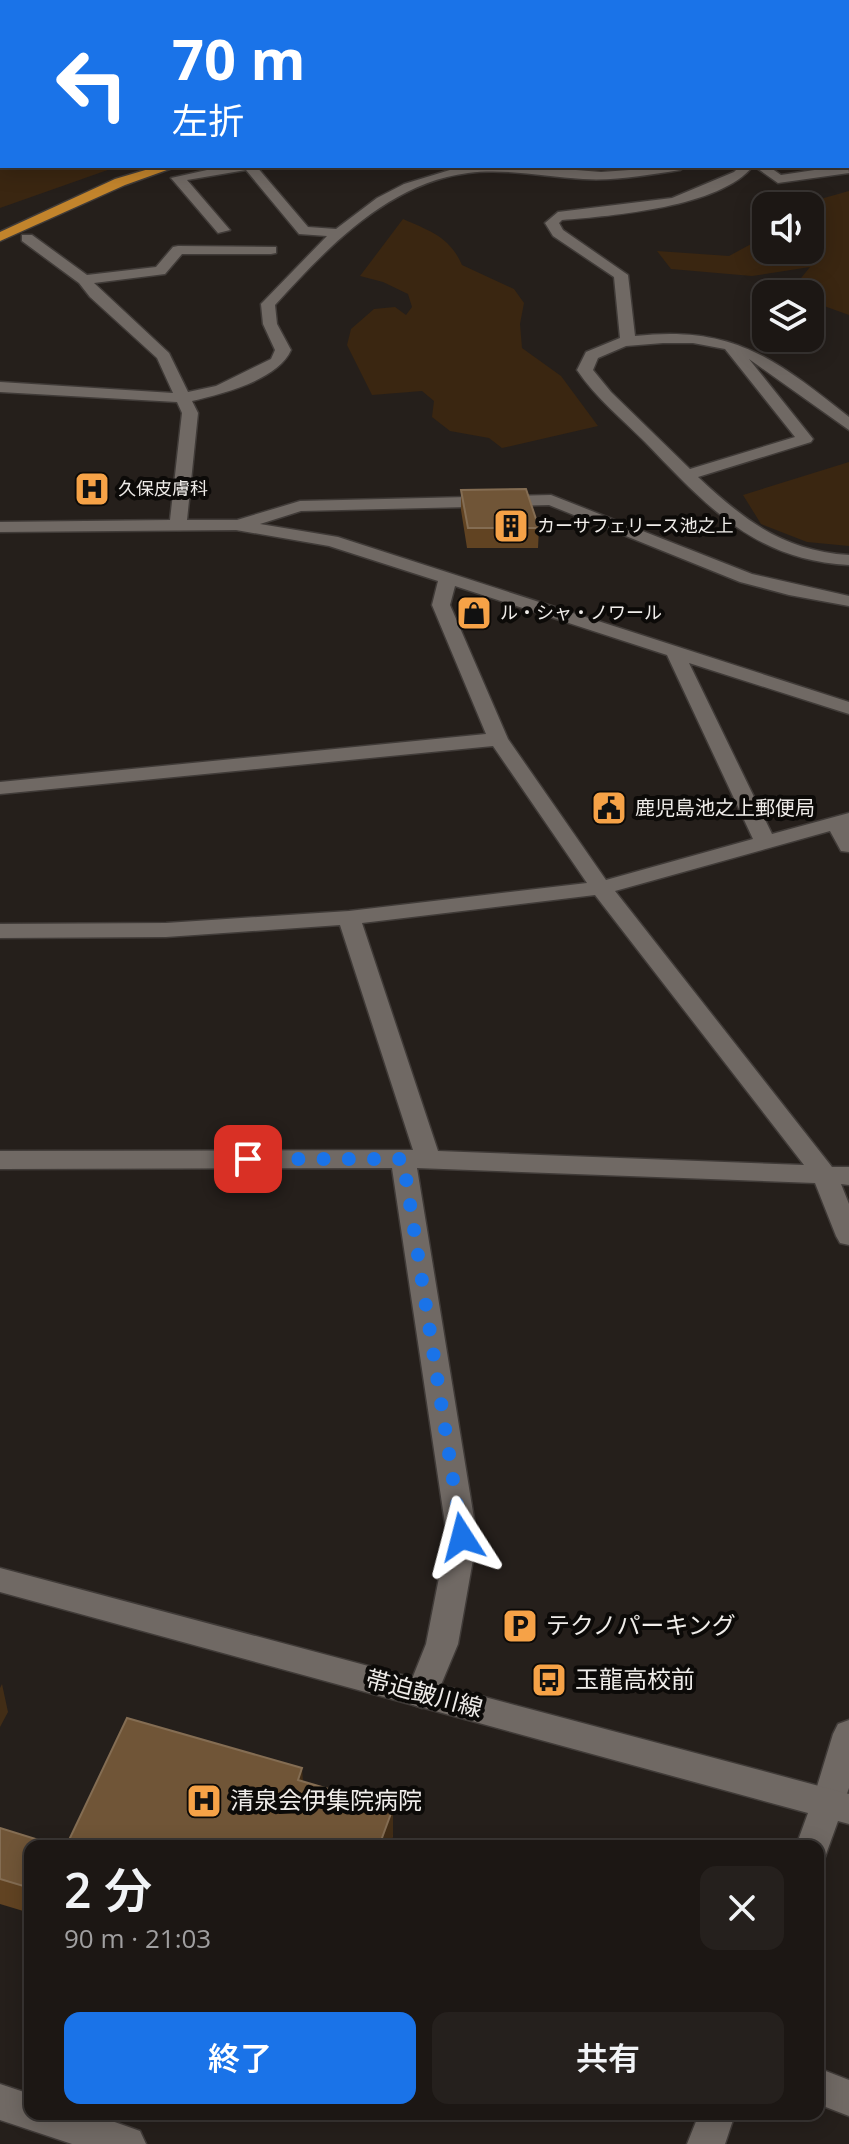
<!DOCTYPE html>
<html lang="ja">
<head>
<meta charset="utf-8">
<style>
	:root { --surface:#1c1714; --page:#25201d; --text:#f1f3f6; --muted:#a09fa0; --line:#3a3634; --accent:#1a73e8 }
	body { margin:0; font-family:"Open Sans","Noto Sans JP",sans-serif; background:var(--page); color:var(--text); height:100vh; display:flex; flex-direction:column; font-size:30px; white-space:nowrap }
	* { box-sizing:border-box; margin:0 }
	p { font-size:26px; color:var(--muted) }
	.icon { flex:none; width:44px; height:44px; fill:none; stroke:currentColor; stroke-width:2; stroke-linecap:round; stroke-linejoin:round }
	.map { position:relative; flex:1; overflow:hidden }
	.details { position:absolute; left:24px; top:1840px; width:800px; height:280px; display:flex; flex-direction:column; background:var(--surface); border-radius:16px; box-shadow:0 4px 20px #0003,0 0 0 2px var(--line) }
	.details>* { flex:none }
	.banner { position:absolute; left:0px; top:0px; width:850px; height:168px; box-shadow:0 4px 20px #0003,0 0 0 2px var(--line); background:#1a73e8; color:#fff; overflow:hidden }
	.fabs { position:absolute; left:752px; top:192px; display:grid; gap:16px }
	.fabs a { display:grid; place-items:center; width:72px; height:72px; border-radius:16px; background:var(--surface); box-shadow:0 4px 20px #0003,0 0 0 2px var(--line); font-size:40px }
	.pin { position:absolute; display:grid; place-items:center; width:68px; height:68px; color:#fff; margin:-34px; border-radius:16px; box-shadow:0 4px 12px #0006 }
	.me { position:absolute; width:88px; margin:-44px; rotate:351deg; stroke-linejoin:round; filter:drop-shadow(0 0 6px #0008) }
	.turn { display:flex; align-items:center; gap:28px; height:168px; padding:0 40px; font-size:36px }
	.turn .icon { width:104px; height:104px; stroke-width:2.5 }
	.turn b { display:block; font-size:56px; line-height:68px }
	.round { display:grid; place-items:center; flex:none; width:84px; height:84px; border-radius:16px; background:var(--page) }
	.headline { display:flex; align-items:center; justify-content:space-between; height:136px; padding:0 40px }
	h1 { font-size:48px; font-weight:600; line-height:60px }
	.primary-button { display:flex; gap:16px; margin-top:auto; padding:16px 40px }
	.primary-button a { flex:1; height:92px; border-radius:16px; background:var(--accent); color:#fff; font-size:32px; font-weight:600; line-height:92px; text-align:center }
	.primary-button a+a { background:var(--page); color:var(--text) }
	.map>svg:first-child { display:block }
	.green { fill:#3a2611 }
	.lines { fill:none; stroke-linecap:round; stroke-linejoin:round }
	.street-casing { stroke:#403b38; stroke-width:3 }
	.secondary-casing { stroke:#403b38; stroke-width:3 }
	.primary-casing { stroke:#403b38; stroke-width:3 }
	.street { fill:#706964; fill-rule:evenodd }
	.secondary { fill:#706964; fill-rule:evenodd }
	.primary { fill:#c2842c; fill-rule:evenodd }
	.wall { fill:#614322 }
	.shaded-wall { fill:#422d16 }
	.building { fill:#705537; stroke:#846d53; stroke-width:2 }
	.route { stroke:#1a73e8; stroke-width:14; stroke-dasharray:0 25.2 }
	.labels { text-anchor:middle; stroke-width:8; stroke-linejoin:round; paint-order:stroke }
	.far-poi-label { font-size:18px; fill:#efece9; stroke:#0c0a08; text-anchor:start }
	.poi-label { font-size:20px; fill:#efece9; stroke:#0c0a08; text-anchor:start }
	.near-poi-label { font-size:24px; fill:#efece9; stroke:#0c0a08; text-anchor:start }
	.near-street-label { font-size:24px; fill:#efece9; stroke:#0c0a08 }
</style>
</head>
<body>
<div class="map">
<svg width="849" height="2144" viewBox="0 0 849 2144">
	<rect width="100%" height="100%" fill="#251f1b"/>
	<path class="green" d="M 0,87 L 2,166 L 119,166 L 0,208 Z
		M 849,191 L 849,315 L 810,301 L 810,294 L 789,293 L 810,267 L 752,276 L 671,269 L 657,251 L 729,256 L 766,236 L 766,250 L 810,250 L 810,207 L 824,198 Z
		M 403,219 C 430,231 450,237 462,265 L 514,289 L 524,303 L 520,324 L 522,348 L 561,376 L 598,426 L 502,448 L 489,438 L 450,431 L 432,417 L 434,401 L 422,391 L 372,395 L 347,345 L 351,329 L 374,309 L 395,307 L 406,315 L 412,307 L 408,294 L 383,282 L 360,276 Z
		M 849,462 L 849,546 L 807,542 L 761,524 L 743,495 Z"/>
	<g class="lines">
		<defs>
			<path id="street" d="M 0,0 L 24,0 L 0,4 Z
				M 0,61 L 2,61 L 2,69 L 0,69 Z
				M 848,115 L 849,115 L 849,123 L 848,123 Z
				M 849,133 L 849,145 L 848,145 L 848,133 Z
				M 848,165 L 849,173 L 778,183 L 754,166 L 768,166 L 781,175 Z
				M 225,166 L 256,166 L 308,227 L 336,229 L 377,198 L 404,184 L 463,166 L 526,166 L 601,172 L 686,166 L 680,170 C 648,175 616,181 583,179 C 545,177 506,168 468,173 C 388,183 327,248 275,305 L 277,324 L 291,350 C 278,380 222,394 192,401 L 198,413 L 187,520 L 237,520 L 300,501 L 551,495 L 752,574 L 849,596 L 849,606 L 789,595 L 740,582 L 549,505 L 301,511 L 260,524 L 338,537 L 849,702 L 849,714 L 689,663 L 772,834 L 849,813 L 849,852 L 841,851 L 830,831 L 615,891 L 832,1167 L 849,1167 L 849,1185 L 841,1184 L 849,1204 L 849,1245 L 840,1243 L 836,1236 L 815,1183 L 417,1168 L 477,1537 L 458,1644 L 433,1704 L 422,1708 L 411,1704 L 406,1694 L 426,1644 L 447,1537 L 392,1168 L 0,1169 L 0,1151 L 413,1150 L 340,925 L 166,937 L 0,938 L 0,924 L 166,923 L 349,911 L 587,883 L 493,746 L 0,794 L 0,782 L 486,734 L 432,605 L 438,581 L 329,546 L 236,530 L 0,532 L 0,522 L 170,520 L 182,413 L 177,402 L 0,392 L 0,382 L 173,393 L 157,358 L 90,297 L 79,283 L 22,241 L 22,235 L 32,235 L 87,275 L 156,267 L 173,247 L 178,246 L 276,247 L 276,253 L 271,254 L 182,254 L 165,274 L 94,283 L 169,353 L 188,392 L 216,386 L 271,359 L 275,350 L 263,324 L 261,304 L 327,236 L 299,234 L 246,170 L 187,180 L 230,230 L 218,233 L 171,178 ZM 455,586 L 667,655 L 753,839 L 606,880 L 508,739 L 450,605 ZM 595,895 L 804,1165 L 438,1151 L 362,923 Z
				M 740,166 L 753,166 C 721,207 612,216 562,220 L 559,223 L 563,230 L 628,275 L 635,336 C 734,325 775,359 849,417 L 849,430 L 749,359 L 813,439 L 811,442 L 698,477 C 745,521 784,551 849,555 L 849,565 C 754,560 707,506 645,442 C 621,418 596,398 577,370 L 586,352 L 620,338 L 614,277 L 553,236 L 545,223 L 558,212 L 672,198 L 734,172 ZM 663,343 L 693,343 L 725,349 L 795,437 L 690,469 L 611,392 L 593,370 L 598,358 L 626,346 Z
				M 849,1720 L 849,1788 L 840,1813 L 828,1818 L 816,1813 L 812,1803 L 833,1734 L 838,1724 Z
				M 818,2068 L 849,2080 L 849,2116 L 818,2104 Z
				M 0,2084 L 30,2094 L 30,2114 L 92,2114 L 140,2131 L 146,2144 L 72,2144 L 0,2120 Z"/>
			<path id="secondary" d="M 0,1568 L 849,1794 L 849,1824 L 838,1821 L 825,1857 L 818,1859 L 818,1846 L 796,1846 L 808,1813 L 0,1592 Z
				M 699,2114 L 735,2114 L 725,2144 L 687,2144 Z"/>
			<path id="primary" d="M 849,62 L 849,70 L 848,71 L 848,63 Z
				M 159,166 L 178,166 L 125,185 L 0,241 L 0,232 L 115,179 Z"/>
		</defs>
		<use href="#street" class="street-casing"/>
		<use href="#secondary" class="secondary-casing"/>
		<use href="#primary" class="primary-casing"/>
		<use href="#street" class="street"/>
		<use href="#secondary" class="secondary"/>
		<use href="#primary" class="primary"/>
	</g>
	<path class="wall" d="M 461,490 L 539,528 L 538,548 L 467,548 L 461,510 Z
		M 303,1781 L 393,1835 L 390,1846 L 70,1846 L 69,1840 Z
		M 0,1828 L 30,1846 L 30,1913 L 0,1904 Z"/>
	<path class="shaded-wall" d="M 2,1684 L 8,1712 L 0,1727 L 0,1688 Z
		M 302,1768 L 304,1795 L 298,1780 Z
		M 393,1808 L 393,1835 L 390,1846 L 379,1846 Z"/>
	<path class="building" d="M 526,489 L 539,528 L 468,528 L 461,490 Z
		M 127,1718 L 302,1768 L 298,1780 L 393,1808 L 379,1846 L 88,1846 L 69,1840 Z
		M 0,1828 L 58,1846 L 30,1846 L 30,1888 L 0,1879 Z"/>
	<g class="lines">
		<path class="route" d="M 248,1159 L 403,1159 L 462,1537"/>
	</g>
	<defs>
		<symbol id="hospital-square" viewBox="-11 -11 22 22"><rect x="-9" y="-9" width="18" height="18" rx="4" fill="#f6a247" stroke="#0c0a08"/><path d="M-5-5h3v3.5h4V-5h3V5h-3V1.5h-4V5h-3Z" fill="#111"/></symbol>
		<symbol id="building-square" viewBox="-11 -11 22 22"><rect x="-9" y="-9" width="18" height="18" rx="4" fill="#f6a247" stroke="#0c0a08"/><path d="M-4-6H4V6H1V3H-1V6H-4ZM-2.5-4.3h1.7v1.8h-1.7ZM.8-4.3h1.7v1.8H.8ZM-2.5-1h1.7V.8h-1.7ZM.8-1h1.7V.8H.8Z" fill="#111"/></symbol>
		<symbol id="shop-square" viewBox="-11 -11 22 22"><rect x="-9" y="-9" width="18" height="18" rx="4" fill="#f6a247" stroke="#0c0a08"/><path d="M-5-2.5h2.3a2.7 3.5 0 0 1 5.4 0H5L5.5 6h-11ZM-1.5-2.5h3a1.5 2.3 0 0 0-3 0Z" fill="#111"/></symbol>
		<symbol id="civic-square" viewBox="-11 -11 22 22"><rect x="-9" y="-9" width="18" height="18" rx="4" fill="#f6a247" stroke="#0c0a08"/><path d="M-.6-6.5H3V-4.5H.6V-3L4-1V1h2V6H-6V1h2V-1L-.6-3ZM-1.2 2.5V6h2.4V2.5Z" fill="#111"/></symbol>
		<symbol id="parking-square" viewBox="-11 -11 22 22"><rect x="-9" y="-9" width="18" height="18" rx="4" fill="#f6a247" stroke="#0c0a08"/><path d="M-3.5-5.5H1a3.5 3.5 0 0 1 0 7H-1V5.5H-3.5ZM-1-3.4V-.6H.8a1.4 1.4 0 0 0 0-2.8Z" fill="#111"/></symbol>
		<symbol id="bus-square" viewBox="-11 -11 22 22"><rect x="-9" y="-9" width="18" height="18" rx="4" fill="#f6a247" stroke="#0c0a08"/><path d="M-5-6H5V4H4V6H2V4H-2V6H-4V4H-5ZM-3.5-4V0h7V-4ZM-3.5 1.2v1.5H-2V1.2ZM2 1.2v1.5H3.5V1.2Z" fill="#111"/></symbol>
	</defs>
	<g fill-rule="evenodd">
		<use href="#hospital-square" x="72" y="469" width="40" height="40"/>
		<use href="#building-square" x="491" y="506" width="40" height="40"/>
		<use href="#shop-square" x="454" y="593" width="40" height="40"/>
		<use href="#civic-square" x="589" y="788" width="40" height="40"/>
		<use href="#parking-square" x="500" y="1606" width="40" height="40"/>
		<use href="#bus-square" x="529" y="1660" width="40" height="40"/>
		<use href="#hospital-square" x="184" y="1781" width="40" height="40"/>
	</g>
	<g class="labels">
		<g class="far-poi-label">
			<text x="118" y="495">久保皮膚科</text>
			<text x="537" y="532">カーサフェリース池之上</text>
			<text x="500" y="619">ル・シャ・ノワール</text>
		</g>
		<g class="poi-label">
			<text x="635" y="815">鹿児島池之上郵便局</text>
		</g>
		<g class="near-poi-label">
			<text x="546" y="1634">テクノパーキング</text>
			<text x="575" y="1688">玉龍高校前</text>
			<text x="230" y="1809">清泉会伊集院病院</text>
		</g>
		<g class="near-street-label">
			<text transform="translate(424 1694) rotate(15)" y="8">帯迫皷川線</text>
		</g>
	</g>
</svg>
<div class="fabs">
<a><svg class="icon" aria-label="sound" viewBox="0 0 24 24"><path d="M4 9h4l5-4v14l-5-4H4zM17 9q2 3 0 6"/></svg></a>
<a><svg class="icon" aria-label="layers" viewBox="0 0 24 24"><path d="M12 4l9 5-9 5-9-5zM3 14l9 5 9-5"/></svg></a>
</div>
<div class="pin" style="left:248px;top:1159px;background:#d93025"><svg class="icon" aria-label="arrive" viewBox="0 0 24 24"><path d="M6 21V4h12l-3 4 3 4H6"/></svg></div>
<svg class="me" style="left:462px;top:1537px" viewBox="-20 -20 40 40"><path d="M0-17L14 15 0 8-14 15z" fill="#1a73e8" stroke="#fff" stroke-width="4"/></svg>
<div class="banner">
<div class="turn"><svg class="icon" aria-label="left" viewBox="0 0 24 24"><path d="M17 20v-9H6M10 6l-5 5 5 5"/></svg><div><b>70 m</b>左折</div></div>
</div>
<section class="details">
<div class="headline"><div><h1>2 分</h1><p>90 m · 21:03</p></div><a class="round"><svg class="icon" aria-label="close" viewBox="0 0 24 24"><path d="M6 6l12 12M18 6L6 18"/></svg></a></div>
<div class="primary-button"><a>終了</a><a>共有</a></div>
</section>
</div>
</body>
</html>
